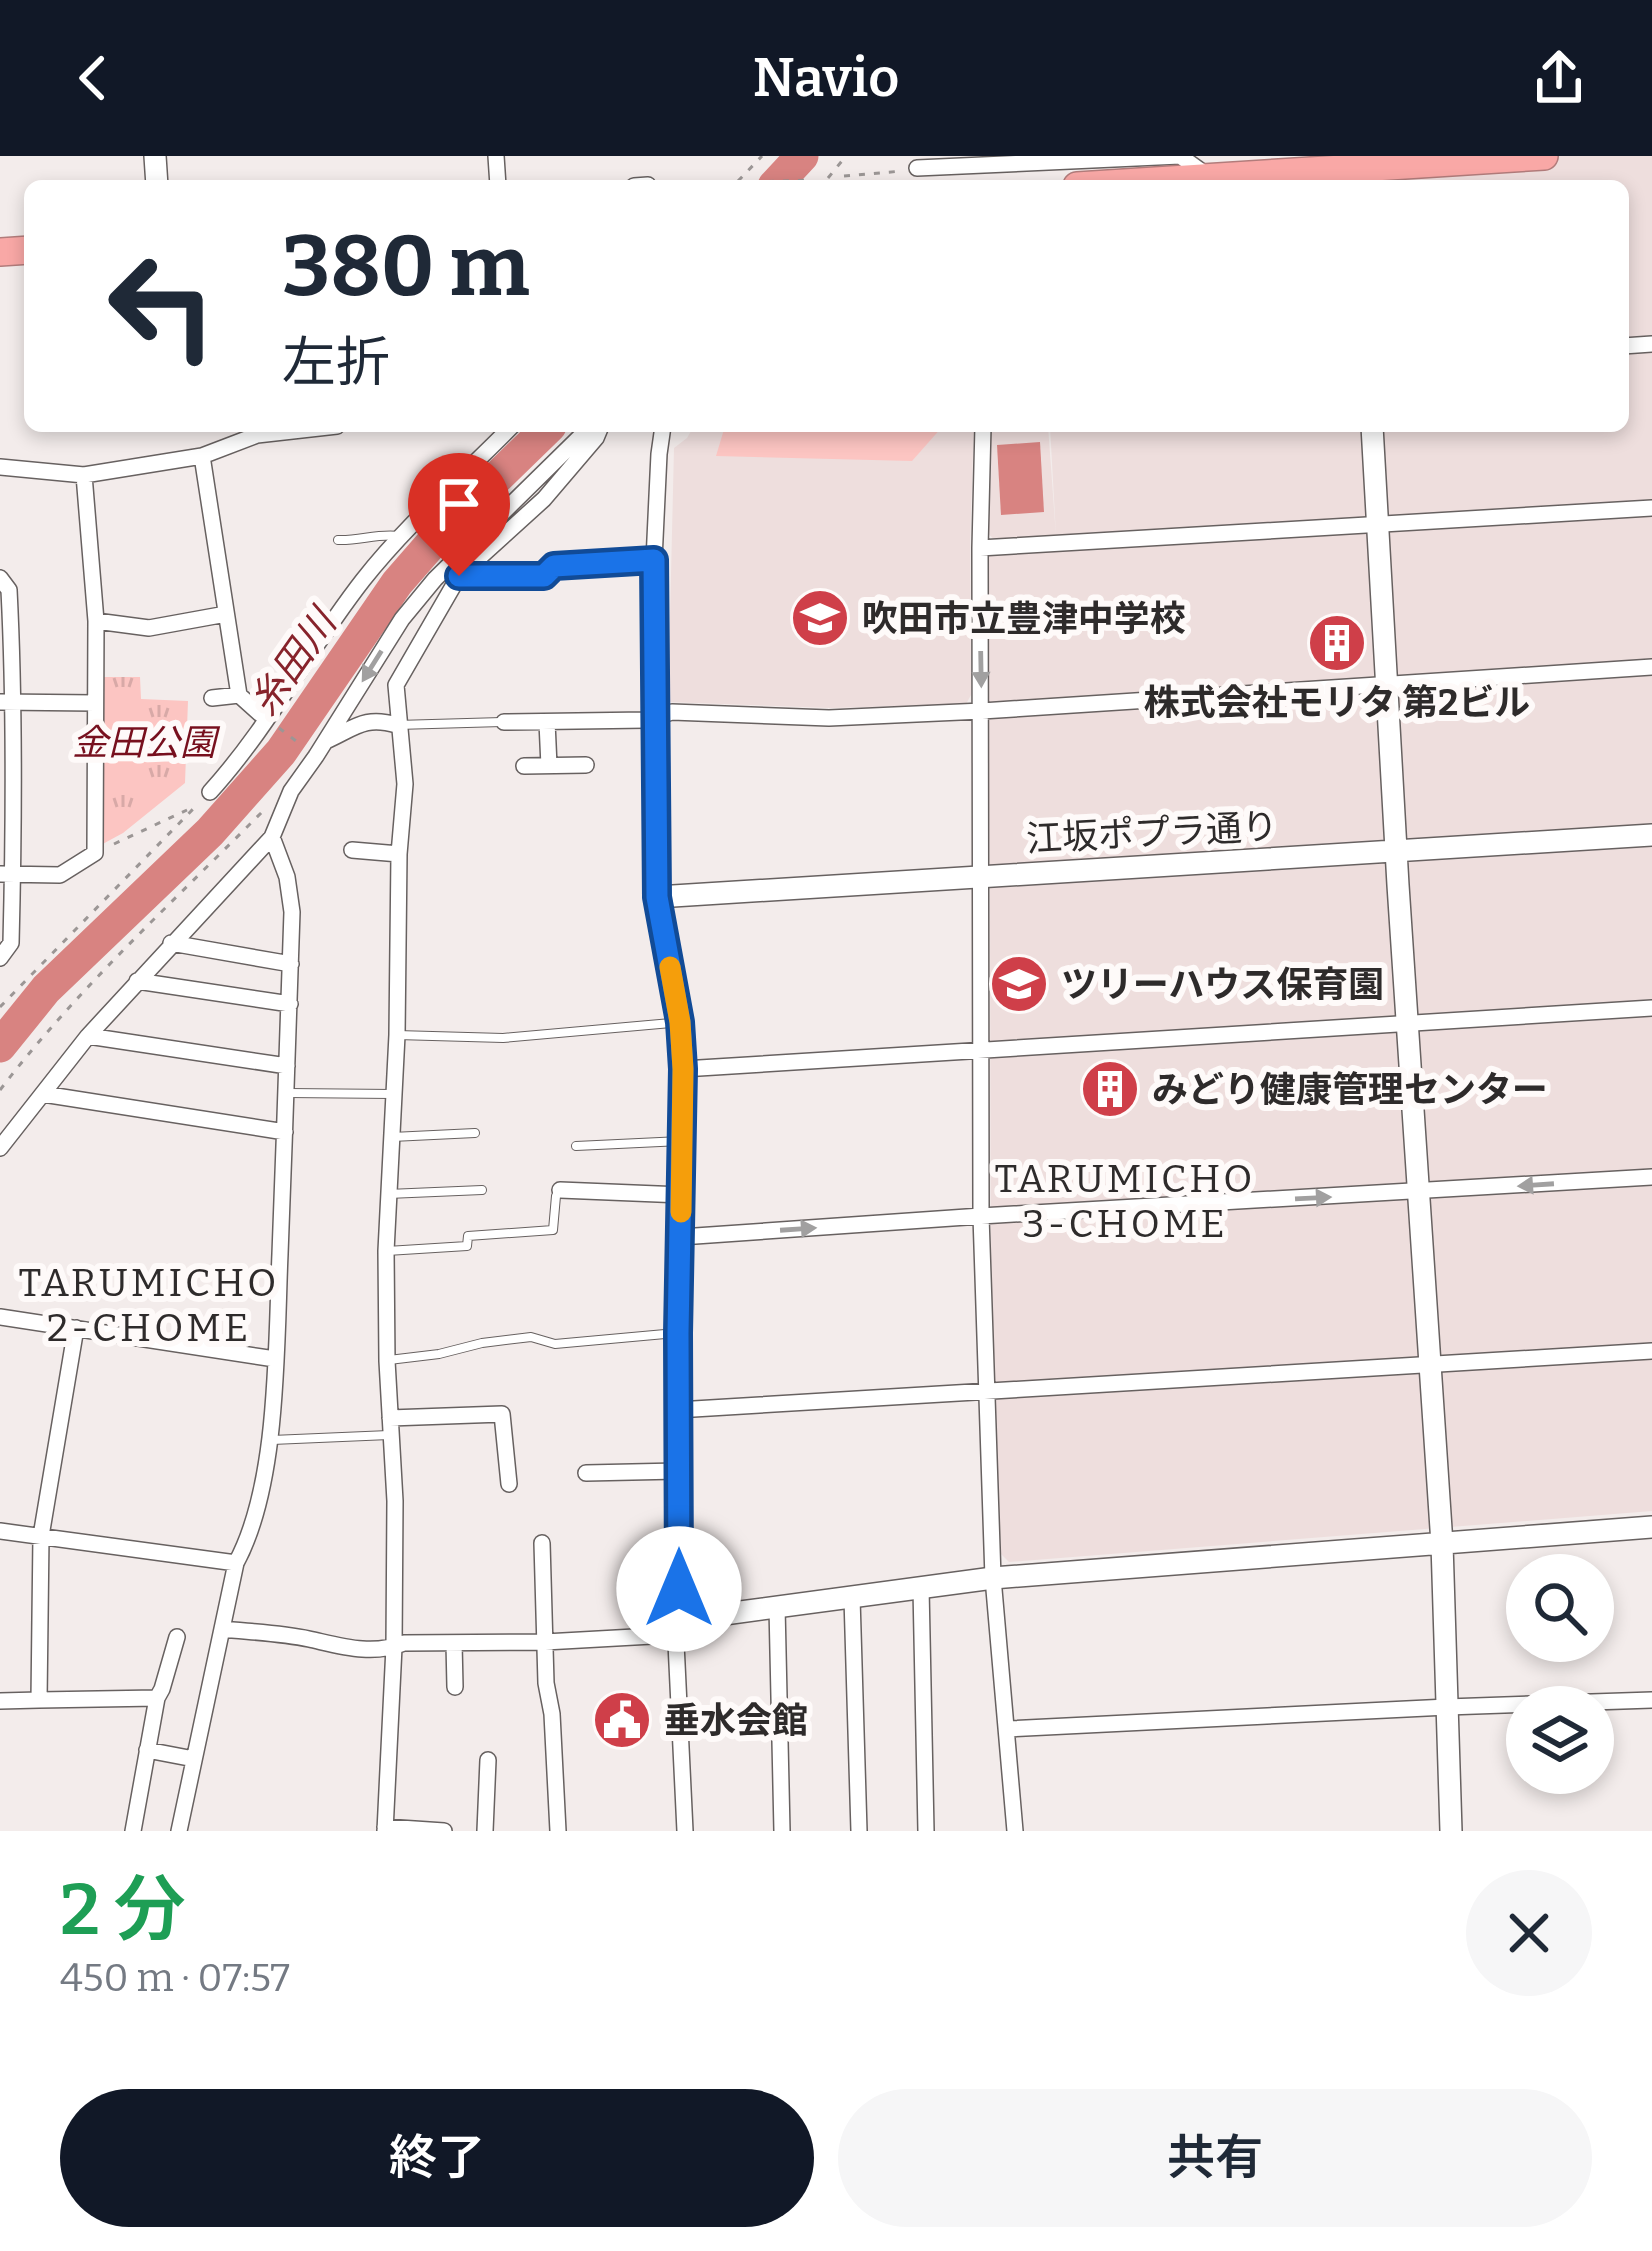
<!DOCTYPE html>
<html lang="ja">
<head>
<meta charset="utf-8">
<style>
	:root { --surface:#fff; --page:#f6f6f7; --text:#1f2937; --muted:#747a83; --accent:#111827 }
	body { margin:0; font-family:Bitter,"Noto Sans JP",serif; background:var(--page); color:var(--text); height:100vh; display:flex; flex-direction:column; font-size:45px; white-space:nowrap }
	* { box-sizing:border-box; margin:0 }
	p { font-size:39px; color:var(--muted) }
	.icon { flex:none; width:66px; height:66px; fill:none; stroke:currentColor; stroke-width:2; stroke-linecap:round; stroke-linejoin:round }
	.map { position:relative; height:1675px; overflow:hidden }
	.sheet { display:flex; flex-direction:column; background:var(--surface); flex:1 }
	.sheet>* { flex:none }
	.guide { position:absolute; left:24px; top:24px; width:1605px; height:252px; border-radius:18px; box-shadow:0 6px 18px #0003; background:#fff; color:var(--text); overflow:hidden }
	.controls { position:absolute; left:1506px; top:1398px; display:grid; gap:24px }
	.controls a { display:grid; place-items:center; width:108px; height:108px; border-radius:50%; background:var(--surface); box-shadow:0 6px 18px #0003; font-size:60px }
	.pin { position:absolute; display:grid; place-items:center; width:102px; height:102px; color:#fff; margin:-123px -51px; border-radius:50% 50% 50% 0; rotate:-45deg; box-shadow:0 0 12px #0007 }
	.pin .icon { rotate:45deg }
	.me { position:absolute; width:132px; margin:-66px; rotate:0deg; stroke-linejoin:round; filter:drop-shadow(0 0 9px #0008) }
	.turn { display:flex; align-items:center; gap:42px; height:252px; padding:0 60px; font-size:54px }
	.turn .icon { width:156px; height:156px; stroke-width:2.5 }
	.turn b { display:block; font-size:84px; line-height:102px }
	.round { display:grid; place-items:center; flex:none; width:126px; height:126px; border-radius:63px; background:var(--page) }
	.headline { display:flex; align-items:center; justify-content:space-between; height:204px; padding:0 60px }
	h1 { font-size:72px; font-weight:600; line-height:90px; color:#1e9e55 }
	.button { display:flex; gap:24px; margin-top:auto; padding:24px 60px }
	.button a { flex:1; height:138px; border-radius:72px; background:var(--accent); color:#fff; font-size:48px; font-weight:600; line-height:138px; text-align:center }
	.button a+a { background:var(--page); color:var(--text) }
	header { display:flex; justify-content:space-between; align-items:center; height:156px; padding:0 60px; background:var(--accent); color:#fff; font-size:54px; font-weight:600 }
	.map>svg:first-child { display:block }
	.built { fill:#eededd }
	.park { fill:url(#park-tufts) }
	.pitch { fill:#fcc5c2 }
	.water { fill:#d88381 }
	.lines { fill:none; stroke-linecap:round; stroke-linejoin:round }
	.river { stroke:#d88381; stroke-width:33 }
	.lane-casing { stroke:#676160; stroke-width:10 }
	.street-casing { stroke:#676160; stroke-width:18 }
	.secondary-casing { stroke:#676160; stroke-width:24 }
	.highway-casing { stroke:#b27c7b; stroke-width:30 }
	.path { stroke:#9b9695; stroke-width:3; stroke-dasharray:6 9; stroke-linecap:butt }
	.lane { stroke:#fff; stroke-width:8 }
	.street { stroke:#fff; stroke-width:15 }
	.secondary { stroke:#fff; stroke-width:21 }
	.highway { stroke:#f9a8a6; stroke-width:27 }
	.oneway { fill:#a1a0a0 }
	.route-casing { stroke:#114b97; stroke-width:30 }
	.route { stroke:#1a73e8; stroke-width:21 }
	.slow { stroke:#f59e0b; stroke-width:21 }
	.labels { text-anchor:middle; stroke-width:12; stroke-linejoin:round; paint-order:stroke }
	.poi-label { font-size:36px; font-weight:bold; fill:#2e2b2b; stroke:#fefaf9; text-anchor:start }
	.park-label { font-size:36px; font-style:italic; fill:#77101e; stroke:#fefaf9 }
	.street-label { font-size:36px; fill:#2e2b2b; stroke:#fefaf9 }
	.water-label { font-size:39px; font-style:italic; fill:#87232b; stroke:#fefaf9 }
	.neighbourhood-label { font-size:39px; letter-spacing:3px; fill:#2e2b2b; stroke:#fefaf9 }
</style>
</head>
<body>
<header><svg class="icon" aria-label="back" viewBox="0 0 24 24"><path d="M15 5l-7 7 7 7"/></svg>Navio<svg class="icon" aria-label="share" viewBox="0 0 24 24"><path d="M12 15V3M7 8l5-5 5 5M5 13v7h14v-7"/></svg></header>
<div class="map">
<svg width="1652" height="1675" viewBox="0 0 1652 1675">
	<defs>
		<pattern id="park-tufts" width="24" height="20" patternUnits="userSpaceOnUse" patternTransform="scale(3)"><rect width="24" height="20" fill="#fcc5c2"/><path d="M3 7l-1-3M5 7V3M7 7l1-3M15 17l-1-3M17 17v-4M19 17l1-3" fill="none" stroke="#d8a9a7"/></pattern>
	</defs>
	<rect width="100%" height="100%" fill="#f3eceb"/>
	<path class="built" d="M 1405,0 L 1652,0 L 1652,1355 L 1009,1406 L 1001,1398 L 991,1219 L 990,743 L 986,386 L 996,385 L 986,376 L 989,270 L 1048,270 L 1056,380 L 1050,270 L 1623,270 L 1623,30 L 1387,30 Z
		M 694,270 L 974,270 L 970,385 L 971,539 L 966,548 L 831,552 L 668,546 L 674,292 L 687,282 Z"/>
	<path class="park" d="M 102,521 L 140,521 L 141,543 L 188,545 L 185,627 L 123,677 L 99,690 Z"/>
	<path class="pitch" d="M 725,270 L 943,270 L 912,305 L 716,300 Z"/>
	<path class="water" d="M 1040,286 L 1044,356 L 1001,359 L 997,289 Z"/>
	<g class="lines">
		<path class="river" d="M 774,30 L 802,0
			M 0,890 L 46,833 L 210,676 L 281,596 L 397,427 L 445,372 L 550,270"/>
		<defs>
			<path id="lane" d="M 338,384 C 359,385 378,377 399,380
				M 508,421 L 544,420 L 554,410 L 570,409
				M 397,569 L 502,566
				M 397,879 L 503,882 L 671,867
				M 288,937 L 393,938
				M 392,981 L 475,977
				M 576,990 L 681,985
				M 388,1038 L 482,1034
				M 387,1095 L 467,1090 L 468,1080 L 553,1074 L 556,1040 L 560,1034
				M 389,1204 L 439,1198 L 482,1187 L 531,1181 L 555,1188 L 676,1177
				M 272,1284 L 389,1279"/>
			<path id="street" d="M 496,0 L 498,30
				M 917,12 L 1180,0 L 1208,20
				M 634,30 L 648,29
				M 1623,190 L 1652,188
				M 663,270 L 659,298 L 654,404 L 657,741 L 680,865 L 683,913 L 678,1177 L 679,1472 L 676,1487 L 685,1675
				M 983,270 L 980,392 L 981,1060 L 993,1422 L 1015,1675
				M 202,300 L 239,539 L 266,563
				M 0,311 L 84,319 L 202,300 L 257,279 L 337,270
				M 980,392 L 1652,352
				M 571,409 L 654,404
				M 459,420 L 508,421
				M 0,422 L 9,434 C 15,552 14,669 11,787 L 0,802
				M 96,465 L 149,472 L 226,458
				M 212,542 L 239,539
				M 0,546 L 95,547
				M 504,566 L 646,564 L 672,556 L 829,562 L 982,555 L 1652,511
				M 547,566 L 549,610
				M 328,584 C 356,571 365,560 397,569
				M 524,610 L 586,609
				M 210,636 C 269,571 309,493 363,424 C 407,368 462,321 512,270
				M 352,694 L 399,698
				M 0,718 L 60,719 L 95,697 L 96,465 L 84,319
				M 171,787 L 291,808
				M 137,825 L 290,848
				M 88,880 L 287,910
				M 683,913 L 1652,852
				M 43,938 L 285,976
				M 0,992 L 88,880 L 272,681 L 291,635 L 316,600 L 402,463 L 435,423 L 591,270
				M 560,1034 L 682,1039
				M 681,1081 L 981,1060 L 1652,1021
				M 0,1161 L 275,1203
				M 677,1254 L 1652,1195
				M 390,1262 L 502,1258 L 509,1328
				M 586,1317 L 678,1315
				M 0,1375 L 236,1407
				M 542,1387 L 546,1527 L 552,1558 L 558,1675
				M 921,1432 L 926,1675
				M 852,1442 L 859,1675
				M 777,1451 L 782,1675
				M 222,1473 C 251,1476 281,1477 309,1483 C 341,1490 372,1500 404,1487 L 545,1486 L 670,1479 L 679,1472
				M 454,1487 L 455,1531
				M 157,1542 L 162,1533 L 177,1481
				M 39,1544 L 157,1542 L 133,1675
				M 0,1545 L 39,1544 L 41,1380 L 76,1172
				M 1007,1573 L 1447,1551 L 1652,1544
				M 147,1594 L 194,1603
				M 385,1671 L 444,1675
				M 179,1675 L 236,1407 C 279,1328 276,1189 280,1098 C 284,984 289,870 292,756 L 287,721 L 272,681
				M 385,1675 L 394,1491 L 395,1345 L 387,1205 L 386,1095 L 397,879 L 399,698 L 405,628 L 396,529 L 459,420 L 544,343 L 596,282 L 601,270
				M 485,1675 L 488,1604"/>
			<path id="secondary" d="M 155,0 L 157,30
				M 1372,270 L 1398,729 L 1442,1388 L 1451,1675
				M 657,741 L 1652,679
				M 679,1472 L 695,1462 L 993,1422 L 1652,1371"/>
			<path id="highway" d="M 1077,30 L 1544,0
				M 0,96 L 30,94"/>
		</defs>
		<use href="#lane" class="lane-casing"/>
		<use href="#street" class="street-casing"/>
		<use href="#secondary" class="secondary-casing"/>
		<use href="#highway" class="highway-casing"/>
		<path class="path" d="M 844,20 L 902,15
			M 828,22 L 846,0
			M 738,25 L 762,0
			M 663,29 L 811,24
			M 427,325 L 431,331 L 425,336 L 420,330 Z
			M 279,572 L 300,588
			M 114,688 L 187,654
			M 0,851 L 196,650
			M 0,934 C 77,833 173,746 262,656"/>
		<use href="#lane" class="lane"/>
		<use href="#street" class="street"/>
		<use href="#secondary" class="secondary"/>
		<use href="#highway" class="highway"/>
	</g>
	<defs><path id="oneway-solid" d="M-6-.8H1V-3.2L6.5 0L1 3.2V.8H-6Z" transform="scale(3)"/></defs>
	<g class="oneway">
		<use href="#oneway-solid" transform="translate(372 510) rotate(122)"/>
		<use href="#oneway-solid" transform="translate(981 513) rotate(89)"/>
		<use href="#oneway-solid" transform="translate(1536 1029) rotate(176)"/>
		<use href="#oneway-solid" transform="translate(1313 1042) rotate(-3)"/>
		<use href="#oneway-solid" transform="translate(798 1073) rotate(-4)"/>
	</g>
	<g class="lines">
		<defs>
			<path id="route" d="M 459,420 L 544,420 L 554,410 L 654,404 L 657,741 L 680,866 L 683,913 L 678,1177 L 679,1433"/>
		</defs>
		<use href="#route" class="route-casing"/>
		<use href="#route" class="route"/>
		<path class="slow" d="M 670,811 L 680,866 L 683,913 L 681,1056"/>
	</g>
	<defs>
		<symbol id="school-disc" viewBox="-11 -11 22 22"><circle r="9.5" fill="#cf3f49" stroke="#fefaf9"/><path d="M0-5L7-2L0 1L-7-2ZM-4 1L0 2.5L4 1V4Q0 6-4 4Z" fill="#fff"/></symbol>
		<symbol id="building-disc" viewBox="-11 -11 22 22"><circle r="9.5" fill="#cf3f49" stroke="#fefaf9"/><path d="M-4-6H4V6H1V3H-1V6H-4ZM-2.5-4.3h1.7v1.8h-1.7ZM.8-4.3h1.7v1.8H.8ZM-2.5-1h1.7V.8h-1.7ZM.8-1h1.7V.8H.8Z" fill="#fff"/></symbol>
		<symbol id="civic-disc" viewBox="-11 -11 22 22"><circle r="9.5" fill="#cf3f49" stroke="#fefaf9"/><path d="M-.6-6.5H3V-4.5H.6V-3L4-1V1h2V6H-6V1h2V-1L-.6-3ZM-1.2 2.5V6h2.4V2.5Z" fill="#fff"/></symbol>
	</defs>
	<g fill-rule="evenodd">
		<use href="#school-disc" x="787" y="429" width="66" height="66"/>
		<use href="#building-disc" x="1304" y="454" width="66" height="66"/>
		<use href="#school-disc" x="986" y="795" width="66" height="66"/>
		<use href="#building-disc" x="1077" y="900" width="66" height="66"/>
		<use href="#civic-disc" x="589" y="1531" width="66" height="66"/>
	</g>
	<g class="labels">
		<g class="poi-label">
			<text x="862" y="475">吹田市立豊津中学校</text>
			<text x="1337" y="559" text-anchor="middle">株式会社モリタ 第2ビル</text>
			<text x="1061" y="841">ツリーハウス保育園</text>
			<text x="1152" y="946">みどり健康管理センター</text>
			<text x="664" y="1577">垂水会館</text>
		</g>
		<g class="park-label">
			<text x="144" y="599">金田公園</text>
		</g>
		<g class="street-label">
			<text transform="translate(1152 676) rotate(-3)" y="13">江坂ポプラ通り</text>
		</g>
		<g class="water-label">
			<text transform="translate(292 506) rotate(-55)" y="14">糸田川</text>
		</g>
		<g class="neighbourhood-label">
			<text x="1125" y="1036">TARUMICHO<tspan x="1125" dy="45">3-CHOME</tspan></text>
			<text x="149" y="1140">TARUMICHO<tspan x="149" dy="45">2-CHOME</tspan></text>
		</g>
	</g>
</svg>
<div class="controls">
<a><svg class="icon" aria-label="search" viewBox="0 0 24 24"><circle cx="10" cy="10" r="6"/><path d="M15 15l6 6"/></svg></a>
<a><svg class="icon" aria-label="layers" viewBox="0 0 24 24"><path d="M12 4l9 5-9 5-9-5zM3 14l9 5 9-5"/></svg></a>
</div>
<div class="pin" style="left:459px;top:420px;background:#d93025"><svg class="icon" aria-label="arrive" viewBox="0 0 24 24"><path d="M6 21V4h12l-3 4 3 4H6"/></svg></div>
<svg class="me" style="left:679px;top:1433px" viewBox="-20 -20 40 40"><circle r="19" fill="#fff"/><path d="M0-13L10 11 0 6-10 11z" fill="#1a73e8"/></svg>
<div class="guide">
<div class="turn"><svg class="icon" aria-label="left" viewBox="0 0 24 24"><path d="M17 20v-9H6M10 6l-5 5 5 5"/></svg><div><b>380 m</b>左折</div></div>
</div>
</div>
<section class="sheet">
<div class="headline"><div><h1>2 分</h1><p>450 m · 07:57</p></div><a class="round"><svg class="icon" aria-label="close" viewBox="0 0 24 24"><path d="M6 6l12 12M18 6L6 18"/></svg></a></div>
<div class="button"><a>終了</a><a>共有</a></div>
</section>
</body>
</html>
